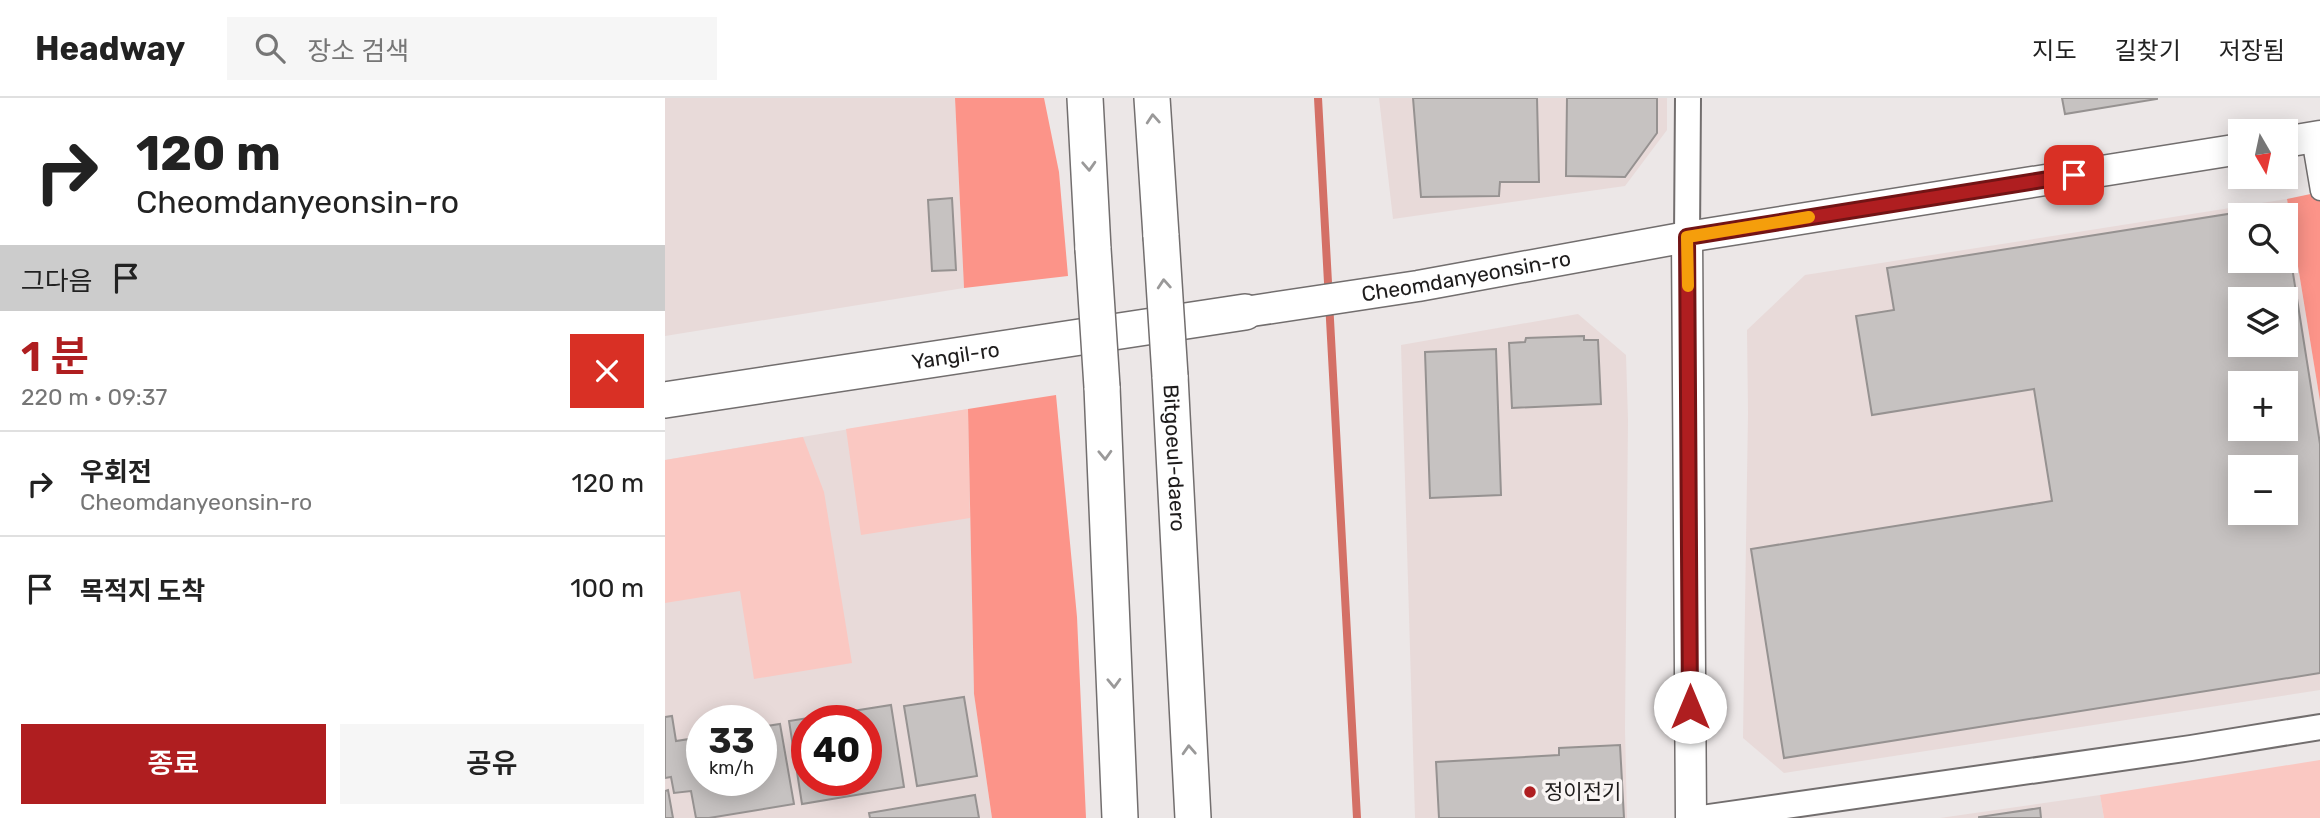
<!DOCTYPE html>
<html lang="ko">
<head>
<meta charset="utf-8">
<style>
	:root { --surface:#fff; --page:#f6f6f6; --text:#222; --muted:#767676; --line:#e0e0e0; --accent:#af1e20 }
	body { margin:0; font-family:Rubik,"Noto Sans KR",sans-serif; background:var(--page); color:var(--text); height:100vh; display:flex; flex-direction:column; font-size:26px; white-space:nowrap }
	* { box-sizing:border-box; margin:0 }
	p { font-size:23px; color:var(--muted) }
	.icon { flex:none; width:38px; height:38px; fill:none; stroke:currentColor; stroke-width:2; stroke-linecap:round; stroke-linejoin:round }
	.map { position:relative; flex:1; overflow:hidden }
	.drawer { display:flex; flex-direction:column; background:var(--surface); width:665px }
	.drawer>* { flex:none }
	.top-card { background:#fff; color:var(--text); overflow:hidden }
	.needle { width:46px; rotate:171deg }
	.tools { position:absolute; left:1563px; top:21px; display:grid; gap:14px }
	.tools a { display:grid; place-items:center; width:70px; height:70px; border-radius:0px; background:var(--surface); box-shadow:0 4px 18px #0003; font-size:35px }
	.speed { position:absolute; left:21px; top:607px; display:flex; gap:14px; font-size:35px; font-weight:700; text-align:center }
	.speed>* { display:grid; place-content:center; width:91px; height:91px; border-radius:50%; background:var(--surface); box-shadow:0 4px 18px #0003; line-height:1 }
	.speed small { font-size:18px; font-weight:400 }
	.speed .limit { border:10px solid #d22; background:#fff; color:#111 }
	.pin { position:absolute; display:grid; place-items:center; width:60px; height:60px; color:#fff; margin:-30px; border-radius:14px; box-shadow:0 4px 10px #0006 }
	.me { position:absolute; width:77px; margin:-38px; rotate:0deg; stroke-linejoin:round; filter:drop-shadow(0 0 5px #0008) }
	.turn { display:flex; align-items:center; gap:24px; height:147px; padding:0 21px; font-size:32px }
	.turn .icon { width:91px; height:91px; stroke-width:2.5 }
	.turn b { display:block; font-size:49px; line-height:60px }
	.then { display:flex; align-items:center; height:66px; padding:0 21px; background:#0003; gap:14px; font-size:26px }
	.round { display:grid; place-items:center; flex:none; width:74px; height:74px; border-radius:0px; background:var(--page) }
	.summary { display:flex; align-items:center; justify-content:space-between; height:119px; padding:0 21px }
	h1 { font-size:42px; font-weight:600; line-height:52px; color:var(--accent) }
	.action { display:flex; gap:14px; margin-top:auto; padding:14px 21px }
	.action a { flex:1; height:80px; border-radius:0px; background:var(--accent); color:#fff; font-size:28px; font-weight:600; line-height:80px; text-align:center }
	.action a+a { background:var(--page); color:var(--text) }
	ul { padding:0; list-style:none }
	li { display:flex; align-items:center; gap:21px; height:105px; padding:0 21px; border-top:2px solid var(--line) }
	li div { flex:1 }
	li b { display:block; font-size:26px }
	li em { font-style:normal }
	header { display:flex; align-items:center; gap:42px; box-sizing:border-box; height:98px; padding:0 35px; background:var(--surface); border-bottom:2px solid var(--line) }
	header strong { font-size:33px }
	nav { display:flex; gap:38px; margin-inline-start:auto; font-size:24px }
	.search { width:490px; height:63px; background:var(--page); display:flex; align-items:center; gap:18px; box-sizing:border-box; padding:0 24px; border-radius:0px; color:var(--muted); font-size:26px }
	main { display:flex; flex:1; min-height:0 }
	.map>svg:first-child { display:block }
	.built { fill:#e8dad9; fill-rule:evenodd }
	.green { fill:#fac8c2 }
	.forest { fill:#fc9489 }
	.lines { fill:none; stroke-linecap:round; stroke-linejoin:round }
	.stream { stroke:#d47066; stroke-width:8 }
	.building { fill:#c6c2c1; stroke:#969291; stroke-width:2; fill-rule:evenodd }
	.pedestrian-casing { stroke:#726e6e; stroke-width:21 }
	.minor-casing { stroke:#726e6e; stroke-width:28 }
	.tertiary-casing { stroke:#726e6e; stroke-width:33 }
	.secondary-casing { stroke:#726e6e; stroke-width:38 }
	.pedestrian { stroke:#fff; stroke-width:18 }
	.minor { stroke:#fff; stroke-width:24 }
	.tertiary { stroke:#fff; stroke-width:30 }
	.secondary { stroke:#fff; stroke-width:35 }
	.secondary-bridge-casing { stroke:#726e6e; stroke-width:38; stroke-linecap:butt }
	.secondary-bridge { stroke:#fff; stroke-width:35 }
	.oneway { stroke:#9a9999 }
	.route-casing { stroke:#721415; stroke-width:18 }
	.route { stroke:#af1e20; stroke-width:12 }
	.slow { stroke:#f59e0b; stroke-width:12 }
	.poi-dot { fill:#af1e20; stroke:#f9f5f4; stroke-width:2.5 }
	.labels { text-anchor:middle; stroke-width:7; stroke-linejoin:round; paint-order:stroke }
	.street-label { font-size:21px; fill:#1e1c1c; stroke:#f9f5f4 }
	.poi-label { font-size:21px; fill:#1e1c1c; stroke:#f9f5f4; text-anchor:start }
</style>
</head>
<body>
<header>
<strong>Headway</strong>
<div class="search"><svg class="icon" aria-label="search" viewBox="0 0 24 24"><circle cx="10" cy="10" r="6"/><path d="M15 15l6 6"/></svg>장소 검색</div>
<nav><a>지도</a><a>길찾기</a><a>저장됨</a></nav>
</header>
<main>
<section class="drawer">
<div class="top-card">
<div class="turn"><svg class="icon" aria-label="right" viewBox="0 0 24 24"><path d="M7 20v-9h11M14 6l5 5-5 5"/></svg><div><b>120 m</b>Cheomdanyeonsin-ro</div></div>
<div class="then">그다음<svg class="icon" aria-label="arrive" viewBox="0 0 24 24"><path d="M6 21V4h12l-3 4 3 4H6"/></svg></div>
</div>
<div class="summary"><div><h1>1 분</h1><p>220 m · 09:37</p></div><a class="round" style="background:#d93025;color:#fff"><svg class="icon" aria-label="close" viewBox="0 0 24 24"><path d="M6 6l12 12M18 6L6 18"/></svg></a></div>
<ul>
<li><svg class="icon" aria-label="right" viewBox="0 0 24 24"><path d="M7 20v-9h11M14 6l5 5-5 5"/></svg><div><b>우회전</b><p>Cheomdanyeonsin-ro</p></div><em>120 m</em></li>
<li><svg class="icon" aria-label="arrive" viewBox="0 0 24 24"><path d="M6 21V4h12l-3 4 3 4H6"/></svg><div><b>목적지 도착</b></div><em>100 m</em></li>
</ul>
<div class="action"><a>종료</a><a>공유</a></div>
</section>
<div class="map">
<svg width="1655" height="720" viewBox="0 0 1655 720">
	<rect width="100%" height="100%" fill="#ece7e7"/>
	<path class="built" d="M 0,0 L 290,0 L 299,190 L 0,238 Z
		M 714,0 L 1002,0 L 1002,32 L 960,88 L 728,121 Z
		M 1622,101 L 1655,303 L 1655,592 L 1119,675 L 1078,640 L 1083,315 L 1082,232 L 1140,177 ZM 1575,117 L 1620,117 L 1620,163 L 1575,163 ZM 1575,201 L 1620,201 L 1620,247 L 1575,247 ZM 1575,285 L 1620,285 L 1620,331 L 1575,331 ZM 1575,369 L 1620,369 L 1620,415 L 1575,415 Z
		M 913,216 L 961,257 L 963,322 L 960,631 L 962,720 L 750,720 L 736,247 Z
		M 303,311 L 309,596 L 327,720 L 0,720 L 0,362 ZM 37,623 L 96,623 L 96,682 L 37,682 ZM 142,623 L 201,623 L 201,682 L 142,682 Z
		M 1435,697 L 1439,720 L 1275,720 Z"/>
	<path class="green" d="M 303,311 L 305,420 L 196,437 L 181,331 Z
		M 138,339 L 159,394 L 187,565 L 89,581 L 75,493 L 0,505 L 0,362 Z
		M 1655,662 L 1655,720 L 1439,720 L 1435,697 Z"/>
	<path class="forest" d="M 290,0 L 379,0 L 394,74 L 403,178 L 299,190 Z
		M 1655,94 L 1655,303 L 1622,101 Z
		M 391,297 L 412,519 L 421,720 L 327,720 L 309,596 L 303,311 Z"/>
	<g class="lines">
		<path class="stream" d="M 653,0 L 692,720"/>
	</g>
	<path class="building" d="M 748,0 L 872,0 L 874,84 L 835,84 L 834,98 L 756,99 Z
		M 902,0 L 992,0 L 992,35 L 960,79 L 901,78 Z
		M 1397,0 L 1492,0 L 1492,1 L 1400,16 Z
		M 287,100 L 291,172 L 267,173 L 263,102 Z
		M 1582,113 L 1583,117 L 1575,117 L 1575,163 L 1620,163 L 1620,150 L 1624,150 L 1655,346 L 1655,575 L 1119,660 L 1086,451 L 1387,403 L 1369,291 L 1207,317 L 1191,218 L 1229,212 L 1222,170 ZM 1575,201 L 1620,201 L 1620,247 L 1575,247 ZM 1575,285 L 1620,285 L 1620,331 L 1575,331 ZM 1575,369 L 1620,369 L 1620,415 L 1575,415 Z
		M 919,238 L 919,242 L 933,242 L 936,306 L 847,310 L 844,245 L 860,244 L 861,240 Z
		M 831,251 L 836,397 L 765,400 L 760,254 Z
		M 299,599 L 312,678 L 252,688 L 239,608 Z
		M 226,607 L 239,689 L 137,706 L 124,623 ZM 142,623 L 201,623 L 201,682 L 142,682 Z
		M 7,618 L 11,643 L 37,639 L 37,682 L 96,682 L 96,629 L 115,626 L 129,706 L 44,720 L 31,720 L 26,693 L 9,695 L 6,679 L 0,680 L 0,619 Z
		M 955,647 L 959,720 L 774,720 L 771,664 L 894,657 L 894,650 Z
		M 3,692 L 8,720 L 0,720 L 0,693 Z
		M 310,697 L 314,720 L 205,720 L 204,715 Z
		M 1375,710 L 1376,720 L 1314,720 L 1314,719 Z"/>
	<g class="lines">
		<defs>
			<path id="pedestrian" d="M 1646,40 L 1655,93"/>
			<path id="minor" d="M 1022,139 L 1023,0
				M 1037,720 L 1526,650 L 1655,629"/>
			<g id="tertiary">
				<path d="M 1620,44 L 1655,38"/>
				<path d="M 1022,139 L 1026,720"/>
				<path id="s1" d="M 580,214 L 753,188 L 1022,139 L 1575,51"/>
			</g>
			<g id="secondary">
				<path d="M 420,0 L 428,151"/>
				<path d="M 487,0 L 496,138"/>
				<path id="s2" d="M 505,278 L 528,720"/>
				<path d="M 437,289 L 455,720"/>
				<path id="s3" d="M 0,302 L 580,214"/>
			</g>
		</defs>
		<use href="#pedestrian" class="pedestrian-casing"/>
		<use href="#minor" class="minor-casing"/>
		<use href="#tertiary" class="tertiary-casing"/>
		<use href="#secondary" class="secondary-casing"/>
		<use href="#pedestrian" class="pedestrian"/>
		<use href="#minor" class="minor"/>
		<use href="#tertiary" class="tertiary"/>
		<use href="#secondary" class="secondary"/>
		<defs>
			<path id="secondary-bridge" d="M 496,138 L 505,278
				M 428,151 L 437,289"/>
		</defs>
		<use href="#secondary-bridge" class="secondary-bridge-casing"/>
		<use href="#secondary-bridge" class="secondary-bridge"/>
	</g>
	<defs><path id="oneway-chevron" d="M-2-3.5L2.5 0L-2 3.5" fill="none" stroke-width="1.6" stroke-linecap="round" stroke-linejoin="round" transform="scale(1.75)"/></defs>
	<g class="oneway">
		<use href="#oneway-chevron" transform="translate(488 21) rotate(-94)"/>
		<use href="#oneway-chevron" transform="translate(424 68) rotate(87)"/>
		<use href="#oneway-chevron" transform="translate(499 186) rotate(-94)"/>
		<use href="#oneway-chevron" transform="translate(440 357) rotate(88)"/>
		<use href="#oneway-chevron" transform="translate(449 585) rotate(88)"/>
		<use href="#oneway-chevron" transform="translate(524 652) rotate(-93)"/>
	</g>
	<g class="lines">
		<defs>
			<path id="route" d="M 1025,609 L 1022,139 L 1409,77"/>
		</defs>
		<use href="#route" class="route-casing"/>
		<use href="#route" class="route"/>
		<path class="slow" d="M 1023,188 L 1022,139 L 1144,119"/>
	</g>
	<circle class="poi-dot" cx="865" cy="694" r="7"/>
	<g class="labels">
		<g class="street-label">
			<text dy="7" stroke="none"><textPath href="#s1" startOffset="224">Cheomdanyeonsin-ro</textPath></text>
			<text dy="7" stroke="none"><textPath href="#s3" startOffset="294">Yangil-ro</textPath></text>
			<text dy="7" stroke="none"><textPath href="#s2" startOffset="82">Bitgoeul-daero</textPath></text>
		</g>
		<g class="poi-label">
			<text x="879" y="701">정이전기</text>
		</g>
	</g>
</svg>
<div class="tools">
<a><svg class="needle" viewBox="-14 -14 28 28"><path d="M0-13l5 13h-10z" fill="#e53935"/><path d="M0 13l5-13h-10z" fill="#767676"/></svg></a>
<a><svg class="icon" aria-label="search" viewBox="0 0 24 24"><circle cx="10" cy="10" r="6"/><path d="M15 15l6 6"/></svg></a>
<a><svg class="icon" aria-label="layers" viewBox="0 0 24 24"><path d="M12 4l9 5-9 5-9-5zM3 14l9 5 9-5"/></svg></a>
<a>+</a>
<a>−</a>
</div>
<div class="speed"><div>33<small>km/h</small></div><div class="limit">40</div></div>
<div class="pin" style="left:1409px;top:77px;background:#d93025"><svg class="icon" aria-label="arrive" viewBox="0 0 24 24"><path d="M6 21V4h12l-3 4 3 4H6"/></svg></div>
<svg class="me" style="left:1025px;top:609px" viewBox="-20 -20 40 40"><circle r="19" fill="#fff"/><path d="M0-13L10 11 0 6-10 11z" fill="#af1e20"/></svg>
</div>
</main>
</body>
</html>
